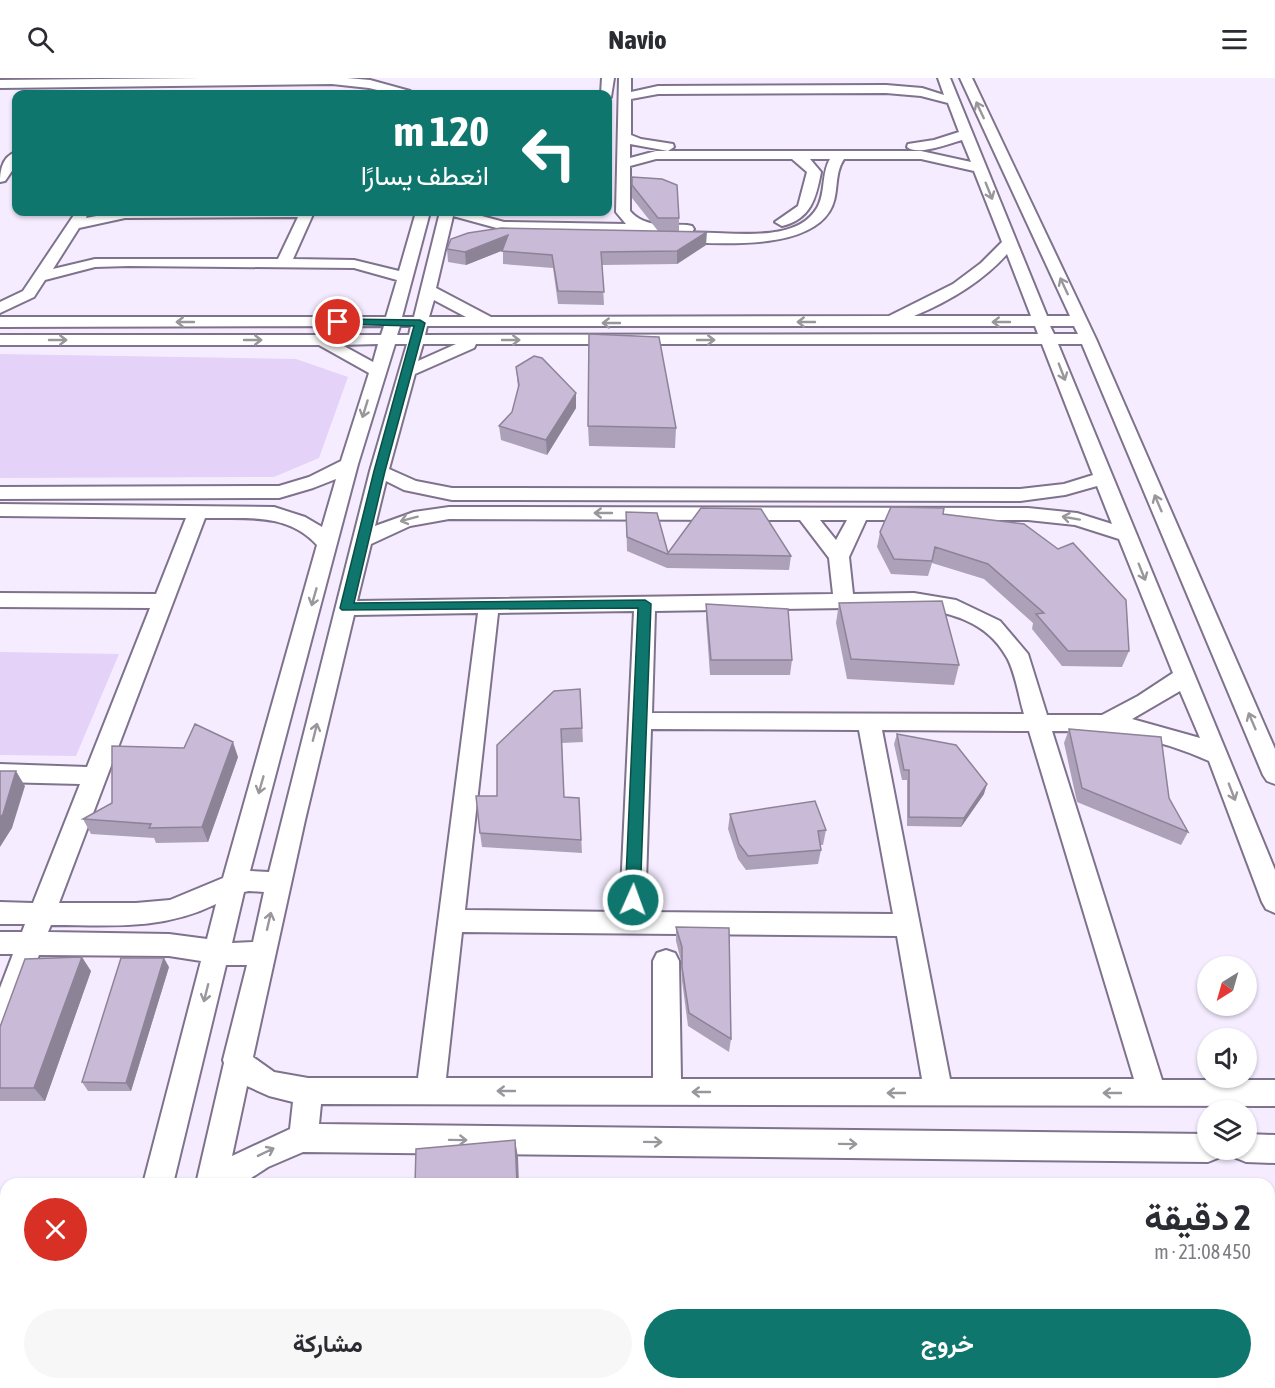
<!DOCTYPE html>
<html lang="ar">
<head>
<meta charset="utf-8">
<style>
	:root { --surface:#fff; --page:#f7f7f7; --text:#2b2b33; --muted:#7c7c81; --accent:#0f766e }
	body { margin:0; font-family:"Asap Condensed",Vazirmatn,sans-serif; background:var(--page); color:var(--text); direction:rtl; height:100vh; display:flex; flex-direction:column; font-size:22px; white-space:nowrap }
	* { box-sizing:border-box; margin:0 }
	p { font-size:20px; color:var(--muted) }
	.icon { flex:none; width:33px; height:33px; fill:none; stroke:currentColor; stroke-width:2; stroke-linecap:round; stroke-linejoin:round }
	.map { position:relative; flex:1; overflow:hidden; direction:ltr }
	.sheet { position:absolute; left:0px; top:1100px; width:1275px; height:212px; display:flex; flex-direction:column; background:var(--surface); border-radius:18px 18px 0 0; box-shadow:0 2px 4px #0004; direction:rtl }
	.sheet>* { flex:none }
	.hud { position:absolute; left:12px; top:12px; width:600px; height:126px; border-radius:12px; box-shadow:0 2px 4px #0004; direction:rtl; background:#0f766e; color:#fff; overflow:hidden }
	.needle { width:39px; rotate:217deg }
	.controls { position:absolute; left:1197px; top:878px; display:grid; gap:12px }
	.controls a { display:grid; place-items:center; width:60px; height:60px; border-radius:50%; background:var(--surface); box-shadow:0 2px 4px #0004; font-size:30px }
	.pin { position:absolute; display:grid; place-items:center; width:51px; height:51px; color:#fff; margin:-26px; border:3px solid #fff; border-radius:50%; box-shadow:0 2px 6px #0007 }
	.me { position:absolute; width:66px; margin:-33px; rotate:2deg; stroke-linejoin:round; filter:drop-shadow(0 0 4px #0008) }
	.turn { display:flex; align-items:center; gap:21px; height:126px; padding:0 24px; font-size:27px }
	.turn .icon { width:78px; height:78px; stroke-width:2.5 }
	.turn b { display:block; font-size:42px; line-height:51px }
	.round { display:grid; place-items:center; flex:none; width:63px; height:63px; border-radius:32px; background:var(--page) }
	.summary { display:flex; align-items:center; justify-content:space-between; height:102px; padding:0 24px }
	h1 { font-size:36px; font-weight:700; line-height:45px }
	.cta { display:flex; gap:12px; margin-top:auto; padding:12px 24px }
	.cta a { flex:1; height:69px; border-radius:36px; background:var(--accent); color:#fff; font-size:24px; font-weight:700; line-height:69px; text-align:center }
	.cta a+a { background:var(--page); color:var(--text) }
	header { display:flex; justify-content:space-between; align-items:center; height:78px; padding:0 24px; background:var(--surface); font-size:27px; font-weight:700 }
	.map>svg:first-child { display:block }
	.green { fill:#e5d2f9 }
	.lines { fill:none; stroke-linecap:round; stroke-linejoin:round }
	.minor-casing { stroke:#7f728d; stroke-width:4 }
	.minor { fill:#fff; fill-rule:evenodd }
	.wall { fill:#ada1ba }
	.shaded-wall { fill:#8d8397 }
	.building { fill:#c9bbd8; stroke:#8d8397; stroke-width:1.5 }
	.oneway { stroke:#9a979c }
	.route { fill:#0f766e; stroke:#0a4d48; stroke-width:1.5 }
</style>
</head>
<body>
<header><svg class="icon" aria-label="menu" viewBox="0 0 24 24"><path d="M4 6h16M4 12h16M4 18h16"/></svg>Navio<svg class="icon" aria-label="search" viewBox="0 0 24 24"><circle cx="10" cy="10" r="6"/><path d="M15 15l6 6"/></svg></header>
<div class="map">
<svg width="1275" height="1310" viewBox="0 0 1275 1310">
	<rect width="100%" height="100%" fill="#f5edff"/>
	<path class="green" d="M 0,276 L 296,281 L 348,299 L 319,380 L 274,399 L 0,400 Z
		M 0,574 L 119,576 L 76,678 L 0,677 Z"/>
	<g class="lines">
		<defs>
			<path id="minor" d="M 201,0 L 347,0 L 370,2 L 410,13 L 412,16 L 394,16 L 369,10 L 332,6 L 0,10 L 0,2 Z
				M 602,0 L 614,0 L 611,19 L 608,20 L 608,16 L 601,16 Z
				M 619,0 L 631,0 L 631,14 L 658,8 L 886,7 L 922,10 L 944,17 L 938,0 L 950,0 L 1047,238 L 1070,238 L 960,0 L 972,0 L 1096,261 L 1275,671 L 1275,706 L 1267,703 L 1263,697 L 1082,266 L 1058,266 L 1275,792 L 1275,835 L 1266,831 L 1262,824 L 1209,683 C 1152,658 1113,653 1052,653 L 1162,1002 L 1275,1002 L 1275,1028 L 321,1026 L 319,1046 L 1208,1056 L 1208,1071 L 1222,1071 L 1218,1080 L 1208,1084 L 303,1074 L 268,1089 L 242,1106 L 196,1106 L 224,985 L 223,982 L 247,887 L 226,887 L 173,1106 L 143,1106 L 201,883 L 169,878 L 39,877 L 10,953 L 0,956 L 0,910 L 13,876 L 0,876 L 0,854 L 22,854 L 25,846 L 0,846 L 0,824 L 33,825 L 80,706 L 0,704 L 0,686 L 87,689 L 150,530 L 0,529 L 0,515 L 156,516 L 186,440 L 0,438 L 0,426 L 274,429 L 305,439 L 322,449 L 336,401 L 313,410 L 279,420 L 0,421 L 0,409 L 279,408 L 309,399 L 341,383 L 369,295 L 319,267 L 0,267 L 0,257 L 381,257 L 384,248 L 0,249 L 0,239 L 386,239 L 397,202 L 354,190 L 129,188 L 95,189 L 45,202 L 34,219 L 0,235 L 0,224 L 23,213 L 76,134 L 88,134 L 86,140 L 117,134 L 314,134 L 293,181 L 354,182 L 399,193 L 416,134 L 430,134 L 402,239 L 414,239 L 440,134 L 467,134 L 504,144 L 626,146 L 616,134 ZM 886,15 L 921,18 L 948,25 L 959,54 L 934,62 L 908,66 L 907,69 C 917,78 949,66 962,62 L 971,84 L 921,73 L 656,73 L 630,80 L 630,66 L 668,73 L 674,69 L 673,66 L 641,61 L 631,57 L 631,21 L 658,16 ZM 656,81 L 792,81 L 807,94 L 798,128 L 775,144 L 782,148 C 811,141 816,120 821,94 L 810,81 L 830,81 C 821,96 826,115 817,130 C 791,173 710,147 671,157 L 669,160 L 671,163 L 676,164 C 717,165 804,173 829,134 C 840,118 833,97 844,81 L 921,81 L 974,93 L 1002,164 L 981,185 L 953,206 L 889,238 L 491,239 L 436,210 L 453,138 L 504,152 L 692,154 L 694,151 L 692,148 L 687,147 C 666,146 645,150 630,133 L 630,88 ZM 298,139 L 278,181 L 95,181 L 53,191 L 79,150 L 125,140 ZM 1007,176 L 1031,238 L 914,238 C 948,224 982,204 1007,176 ZM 434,222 L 466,239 L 429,239 ZM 400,248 L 411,248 L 409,257 L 397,257 ZM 427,248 L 1035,248 L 1038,256 L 425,257 ZM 1050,248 L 1074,248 L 1078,256 L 1054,256 ZM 378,266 L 373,284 L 342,267 ZM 395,266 L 407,266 L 370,393 L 269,794 L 250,793 L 358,386 ZM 423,266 L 456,266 L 418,283 ZM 476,266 L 1042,266 L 1093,397 L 1064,406 L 1020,411 L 452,410 L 416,403 L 389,391 L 415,296 L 474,270 ZM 386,403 L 404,412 L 452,422 L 1020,423 L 1065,417 L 1097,408 L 1112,446 L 1077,435 L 1028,430 L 449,429 L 414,434 L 375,448 ZM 205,440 C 245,441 287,434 317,467 L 223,800 L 170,822 L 136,825 L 59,825 ZM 449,441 L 800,442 L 829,480 L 833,516 L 357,523 L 371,466 L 410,448 ZM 820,442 L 847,442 L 836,462 ZM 866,442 L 1028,442 L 1075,447 L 1119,461 L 1173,595 L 1138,618 L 1102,637 L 1047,637 L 1028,576 L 1000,543 L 956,522 L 914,515 L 853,516 L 849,479 ZM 914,529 C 951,535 986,543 1006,578 C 1015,592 1019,620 1024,636 L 652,635 L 655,533 ZM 634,533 L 620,834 L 465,832 L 498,535 ZM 478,535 L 418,1000 L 308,1000 L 274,994 L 253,979 L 305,742 L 354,537 ZM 1180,613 L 1200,660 L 1132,641 ZM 651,651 L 859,652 L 893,836 L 645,834 ZM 882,652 L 1029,653 L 1134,1001 L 950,1001 ZM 249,813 L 264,814 L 253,864 L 232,865 L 244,814 ZM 216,826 L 207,861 L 169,856 L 48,854 L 51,847 C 110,847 161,853 216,826 ZM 462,854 L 897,858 L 922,1001 L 681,1001 L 679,883 L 675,875 L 666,872 L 657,875 L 653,883 L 653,1000 L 446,1000 ZM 247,1008 L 269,1018 L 293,1024 L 290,1051 L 232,1078 Z
				M 16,74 L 16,87 L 5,103 L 0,104 C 0,92 3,78 16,74 Z
				M 1246,1056 L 1275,1057 L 1275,1085 L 1246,1084 L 1236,1080 L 1232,1071 L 1246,1071 Z
				M 69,1305 L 103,1305 L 101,1310 L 67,1310 Z
				M 126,1305 L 160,1305 L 158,1310 L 124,1310 Z
				M 167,1305 L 202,1305 L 205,1310 L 170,1310 Z"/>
		</defs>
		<use href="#minor" class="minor-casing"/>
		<use href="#minor" class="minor"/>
	</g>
	<path class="wall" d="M 632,99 L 679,140 L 679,153 L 706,167 L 677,186 L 602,187 L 604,227 L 558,226 L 553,190 L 503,186 L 503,172 L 466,187 L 448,184 L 447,171 L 658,153 L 632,120 Z
		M 516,289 L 576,330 L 547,377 L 501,362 L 499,348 L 512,334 L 518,310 Z
		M 588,348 L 676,350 L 675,370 L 589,368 Z
		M 626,434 L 668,475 L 791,478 L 789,492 L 667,490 L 627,473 Z
		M 943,436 L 1129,573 L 1122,589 L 1062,588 L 1032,551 L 1033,545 L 984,501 L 932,485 L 928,498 L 891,496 L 877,469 L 880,454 Z
		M 839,525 L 959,587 L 954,607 L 847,601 L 836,545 Z
		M 706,526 L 792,582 L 790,597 L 710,597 L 706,541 Z
		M 580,611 L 583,664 L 562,665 L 564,719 L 579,720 L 582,775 L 482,769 L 480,755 Z
		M 1069,651 L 1169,720 L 1188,754 L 1181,767 L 1077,724 L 1064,665 Z
		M 897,656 L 984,716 L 961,749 L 907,748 L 907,702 L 902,702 L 894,666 Z
		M 238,679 L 208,764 L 156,765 L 154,760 L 91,756 L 83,741 Z
		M 730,736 L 826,752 L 823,767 L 820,767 L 821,772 L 818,786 L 746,792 L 738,781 L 728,751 Z
		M 676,849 L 731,961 L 729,974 L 688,948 L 682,903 L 681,883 L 676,863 Z
		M 169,889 L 131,1013 L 88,1013 L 82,1004 Z
		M 91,893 L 45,1023 L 0,1023 L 0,949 Z"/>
	<path class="shaded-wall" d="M 707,154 L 706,167 L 677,186 L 677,173 Z
		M 508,157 L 509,170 L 466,187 L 465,174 Z
		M 576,315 L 576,330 L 547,377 L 546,362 Z
		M 233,664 L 238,679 L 208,764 L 202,749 Z
		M 16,693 L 25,708 L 12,750 L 0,769 L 0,740 Z
		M 987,706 L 984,716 L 961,749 L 964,740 Z
		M 82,879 L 91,893 L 45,1023 L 34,1010 Z
		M 164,880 L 169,889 L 131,1013 L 126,1005 Z
		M 515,1062 L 518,1079 L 519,1106 L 517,1106 Z"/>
	<path class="building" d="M 632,99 L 662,101 L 677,107 L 679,140 L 658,140 L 632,107 Z
		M 501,150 L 707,154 L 677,173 L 601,174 L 604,214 L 558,213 L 552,177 L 502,173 L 508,157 L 465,174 L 447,171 L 451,161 L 468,155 Z
		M 589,256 L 659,259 L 676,350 L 588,348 Z
		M 534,278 L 542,280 L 576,315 L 546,362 L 499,348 L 512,334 L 519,307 L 516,289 Z
		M 891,429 L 944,430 L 943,436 L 1024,446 L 1058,471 L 1073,465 L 1126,522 L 1129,573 L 1068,573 L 1036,536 L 1044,535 L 988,486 L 935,469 L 932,483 L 894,481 L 880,454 Z
		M 701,430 L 761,431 L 791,478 L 667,476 L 627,459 L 626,434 L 657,435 L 668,475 Z
		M 942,523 L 959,587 L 851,581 L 839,525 Z
		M 706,526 L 788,531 L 792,582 L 711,582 Z
		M 580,611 L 582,650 L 561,651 L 564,719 L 579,720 L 581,762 L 480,755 L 476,718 L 497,718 L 497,667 L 554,613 Z
		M 195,646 L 233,664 L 202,749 L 149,750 L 151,746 L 83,741 L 112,725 L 112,668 L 184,670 Z
		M 1069,651 L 1161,659 L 1169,720 L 1188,754 L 1082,710 Z
		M 897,656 L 956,667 L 987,706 L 964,740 L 909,739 L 909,692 L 904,692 Z
		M 0,693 L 16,693 L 3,736 L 0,740 Z
		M 815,723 L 826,752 L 818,753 L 821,772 L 748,778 L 739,766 L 730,736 Z
		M 676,849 L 729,850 L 731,961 L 689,935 L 682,889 L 682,869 Z
		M 82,879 L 34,1010 L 0,1010 L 0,949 L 25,881 Z
		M 121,880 L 164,880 L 126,1005 L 82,1004 Z
		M 515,1062 L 517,1106 L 415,1106 L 416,1071 Z"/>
	<defs><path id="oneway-shaft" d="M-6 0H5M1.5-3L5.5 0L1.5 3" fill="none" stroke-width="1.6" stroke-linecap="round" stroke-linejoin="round" transform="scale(1.5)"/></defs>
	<g class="oneway">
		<use href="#oneway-shaft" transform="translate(980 32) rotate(-115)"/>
		<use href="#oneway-shaft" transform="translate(989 113) rotate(68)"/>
		<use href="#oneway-shaft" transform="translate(1064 208) rotate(-115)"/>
		<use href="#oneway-shaft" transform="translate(185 244) rotate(180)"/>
		<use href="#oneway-shaft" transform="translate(806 244) rotate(180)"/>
		<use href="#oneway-shaft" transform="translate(1001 244) rotate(180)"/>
		<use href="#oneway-shaft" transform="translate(611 245) rotate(180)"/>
		<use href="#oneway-shaft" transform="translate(58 262)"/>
		<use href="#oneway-shaft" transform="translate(253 262)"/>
		<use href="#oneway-shaft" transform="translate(511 262)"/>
		<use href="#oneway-shaft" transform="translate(706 262)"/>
		<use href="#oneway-shaft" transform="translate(1062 294) rotate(69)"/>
		<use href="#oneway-shaft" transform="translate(365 331) rotate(107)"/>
		<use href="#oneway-shaft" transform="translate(1158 425) rotate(-113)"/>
		<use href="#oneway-shaft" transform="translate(603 435) rotate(-180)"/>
		<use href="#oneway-shaft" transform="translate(1071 440) rotate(-170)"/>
		<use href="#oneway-shaft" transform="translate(409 441) rotate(165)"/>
		<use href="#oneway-shaft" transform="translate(1142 494) rotate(68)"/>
		<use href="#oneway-shaft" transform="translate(314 519) rotate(106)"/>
		<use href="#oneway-shaft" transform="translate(1252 643) rotate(-113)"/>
		<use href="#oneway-shaft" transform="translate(315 654) rotate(-76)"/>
		<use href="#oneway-shaft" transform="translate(261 707) rotate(106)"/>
		<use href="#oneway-shaft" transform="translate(1232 714) rotate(69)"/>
		<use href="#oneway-shaft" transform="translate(269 843) rotate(-77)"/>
		<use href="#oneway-shaft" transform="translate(206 915) rotate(104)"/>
		<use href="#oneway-shaft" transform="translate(506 1013) rotate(-180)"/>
		<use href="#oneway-shaft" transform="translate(701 1014) rotate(-180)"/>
		<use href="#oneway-shaft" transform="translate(896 1015) rotate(-180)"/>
		<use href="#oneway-shaft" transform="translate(1112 1015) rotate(-180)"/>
		<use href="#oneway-shaft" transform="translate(458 1062) rotate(1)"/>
		<use href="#oneway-shaft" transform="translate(653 1064) rotate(1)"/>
		<use href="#oneway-shaft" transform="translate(848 1066) rotate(1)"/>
		<use href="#oneway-shaft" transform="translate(266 1074) rotate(-26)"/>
	</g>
	<path class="route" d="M 338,241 L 420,242 L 425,245 L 385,393 L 354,525 L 645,522 L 651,526 L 640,822 L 638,826 L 633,828 L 627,826 L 625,822 L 638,530 L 342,532 L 340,530 L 374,393 L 414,248 L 335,246 L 335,242 Z"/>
</svg>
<div class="controls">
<a><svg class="needle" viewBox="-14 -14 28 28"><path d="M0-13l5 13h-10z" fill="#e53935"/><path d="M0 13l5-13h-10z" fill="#7c7c81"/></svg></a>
<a><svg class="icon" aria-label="sound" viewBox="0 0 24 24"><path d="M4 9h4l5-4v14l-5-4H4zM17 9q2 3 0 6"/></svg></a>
<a><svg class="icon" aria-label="layers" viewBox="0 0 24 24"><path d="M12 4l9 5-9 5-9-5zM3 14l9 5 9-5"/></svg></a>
</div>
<div class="pin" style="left:338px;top:244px;background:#d93025"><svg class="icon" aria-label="arrive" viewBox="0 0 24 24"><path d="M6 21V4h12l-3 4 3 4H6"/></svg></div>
<svg class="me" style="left:633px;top:822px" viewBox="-20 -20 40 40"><circle r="17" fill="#0f766e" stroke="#fff" stroke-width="3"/><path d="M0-11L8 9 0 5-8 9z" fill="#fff"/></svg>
<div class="hud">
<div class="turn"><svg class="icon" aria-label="left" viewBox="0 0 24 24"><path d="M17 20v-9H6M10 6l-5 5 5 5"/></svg><div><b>120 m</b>انعطف يسارًا</div></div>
</div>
<section class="sheet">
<div class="summary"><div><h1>2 دقيقة</h1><p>450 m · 21:08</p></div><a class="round" style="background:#d93025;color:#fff"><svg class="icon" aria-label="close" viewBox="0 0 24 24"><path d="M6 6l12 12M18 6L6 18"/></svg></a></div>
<div class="cta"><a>خروج</a><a>مشاركة</a></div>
</section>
</div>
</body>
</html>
